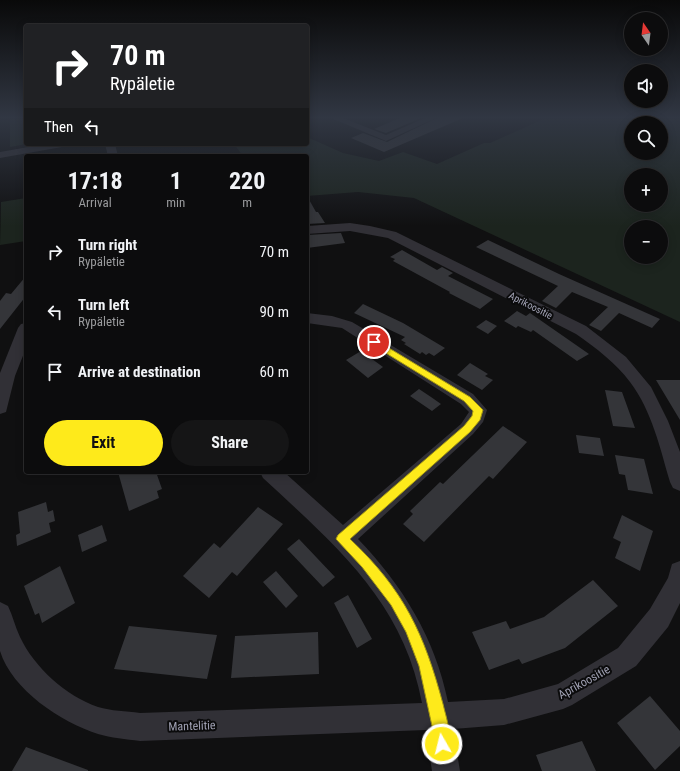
<!DOCTYPE html>
<html lang="en">
<head>
<meta charset="utf-8">
<style>
	:root { --surface:#0c0c0d; --page:#151516; --text:#f1f3f6; --muted:#9a9b9d; --line:#2c2c2e; --accent:#feea1b }
	body { margin:0; font-family:"Roboto Condensed",sans-serif; background:var(--page); color:var(--text); height:100vh; display:flex; flex-direction:column; font-size:15px; white-space:nowrap }
	* { box-sizing:border-box; margin:0 }
	p { font-size:13px; color:var(--muted) }
	.icon { flex:none; width:22px; height:22px; fill:none; stroke:currentColor; stroke-width:2; stroke-linecap:round; stroke-linejoin:round }
	.map { position:relative; flex:1; overflow:hidden }
	.side { position:absolute; left:24px; top:154px; width:285px; height:320px; display:flex; flex-direction:column; background:var(--surface); border-radius:4px; box-shadow:0 2px 10px #0003,0 0 0 1px var(--line) }
	.side>* { flex:none }
	.hud { position:absolute; left:24px; top:24px; width:285px; height:122px; border-radius:4px; box-shadow:0 2px 10px #0003,0 0 0 1px var(--line); background:#202124; color:#fff; overflow:hidden }
	.needle { width:26px; rotate:346deg }
	.buttons { position:absolute; left:624px; top:12px; display:grid; gap:8px }
	.buttons a { display:grid; place-items:center; width:44px; height:44px; border-radius:50%; background:var(--surface); box-shadow:0 2px 10px #0003,0 0 0 1px var(--line); font-size:20px }
	.pin { position:absolute; display:grid; place-items:center; width:34px; height:34px; color:#fff; margin:-17px; border:2px solid #fff; border-radius:50%; box-shadow:0 1px 4px #0007 }
	.me { position:absolute; width:44px; margin:-22px; rotate:352deg; stroke-linejoin:round; filter:drop-shadow(0 0 3px #0008) }
	.turn { display:flex; align-items:center; gap:14px; height:84px; padding:0 20px; font-size:18px }
	.turn .icon { width:52px; height:52px; stroke-width:2.5 }
	.turn b { display:block; font-size:28px; line-height:34px }
	.then { display:flex; align-items:center; height:38px; padding:0 20px; background:#0003; gap:8px; font-size:15px }
	.eta { display:flex; justify-content:space-evenly; align-items:center; height:68px; text-align:center }
	.eta b { font-size:24px; font-weight:700; line-height:28px }
	.button { display:flex; gap:8px; margin-top:auto; padding:8px 20px }
	.button a { flex:1; height:46px; border-radius:24px; background:var(--accent); color:#111; font-size:16px; font-weight:700; line-height:46px; text-align:center }
	.button a+a { background:var(--page); color:var(--text) }
	ul { padding:0; list-style:none }
	li { display:flex; align-items:center; gap:12px; height:60px; padding:0 20px }
	li div { flex:1 }
	li b { display:block; font-size:15px }
	li em { font-style:normal }
	.map>svg:first-child { display:block }
	.green { fill:#1c241e; fill-rule:evenodd }
	.building { fill:#343539 }
	.lines { fill:none; stroke-linecap:round; stroke-linejoin:round }
	.minor { fill:#313036; fill-rule:evenodd }
	.route { fill:#feea1b; stroke:#a59812 }
	.labels { text-anchor:middle; stroke-width:4; stroke-linejoin:round; paint-order:stroke }
	.street-label { font-size:10px; fill:#a0a1b3; stroke:#0b0b0c }
	.near-street-label { font-size:12px; fill:#a0a1b3; stroke:#0b0b0c }
</style>
</head>
<body>
<div class="map">
<svg width="680" height="771" viewBox="0 0 680 771">
	<rect width="100%" height="100%" fill="#101011"/>
	<path class="green" d="M 10,118 L 26,118 L 26,144 L 10,147 Z
		M 546,118 L 680,118 L 680,322 L 414,198 L 358,192 L 307,196 L 307,156 L 243,156 L 234,144 L 307,144 L 307,137 L 343,153 L 379,161 L 403,152 L 437,164 L 484,143 L 490,143 ZM 631,123 L 661,123 L 661,153 L 631,153 ZM 631,175 L 661,175 L 661,205 L 631,205 ZM 631,227 L 661,227 L 661,257 L 631,257 Z
		M 26,198 L 26,241 L 0,245 L 1,202 Z"/>
	<path class="building" d="M 400,118 L 421,118 L 386,133 L 374,129 Z
		M 437,118 L 463,118 L 384,152 L 351,138 L 363,133 L 387,142 Z
		M 307,196 L 316,212 L 318,212 L 325,223 L 307,224 Z
		M 341,233 L 345,243 L 307,248 L 307,235 Z
		M 488,240 L 559,274 L 660,319 L 652,328 L 619,313 L 601,331 L 589,325 L 608,307 L 572,292 L 556,308 L 542,301 L 558,286 L 476,247 Z
		M 402,250 L 437,270 L 442,267 L 453,273 L 448,276 L 493,299 L 480,309 L 449,293 L 450,292 L 393,261 L 395,259 L 390,257 Z
		M 26,276 L 26,296 L 0,329 L 0,301 L 6,293 L 11,294 Z
		M 363,304 L 403,323 L 445,348 L 434,356 L 429,353 L 426,355 L 422,352 L 420,354 L 404,344 L 406,343 L 401,340 L 405,337 L 354,313 Z
		M 517,311 L 526,316 L 530,313 L 589,354 L 577,361 L 533,330 L 531,332 L 518,326 L 516,328 L 504,321 Z
		M 486,320 L 497,326 L 488,334 L 476,327 Z
		M 361,351 L 383,367 L 368,378 L 346,360 Z
		M 470,363 L 488,374 L 485,376 L 493,380 L 482,390 L 457,375 Z
		M 656,380 L 680,380 L 680,420 Z
		M 419,389 L 431,397 L 441,404 L 432,411 L 410,396 Z
		M 605,390 L 622,392 L 635,428 L 613,426 Z
		M 503,426 L 527,442 L 493,479 L 489,476 L 424,542 L 403,524 L 413,514 L 410,511 L 440,482 L 443,484 Z
		M 576,435 L 600,438 L 604,456 L 579,453 Z
		M 615,455 L 644,459 L 653,494 L 628,490 L 625,475 L 619,474 Z
		M 118,472 L 156,472 L 162,489 L 157,491 L 159,498 L 129,511 Z
		M 46,502 L 48,512 L 53,510 L 55,521 L 49,523 L 51,532 L 17,546 L 16,535 L 20,533 L 18,512 Z
		M 258,507 L 283,524 L 237,576 L 232,572 L 209,598 L 183,576 L 214,543 L 220,548 Z
		M 622,515 L 653,531 L 640,571 L 615,558 L 621,542 L 613,538 Z
		M 102,525 L 107,541 L 82,552 L 78,535 Z
		M 299,539 L 335,577 L 323,587 L 287,549 Z
		M 60,566 L 75,603 L 42,623 L 39,613 L 35,615 L 24,586 Z
		M 276,571 L 298,596 L 286,608 L 263,582 Z
		M 593,580 L 618,606 L 565,648 L 522,664 L 519,659 L 489,670 L 472,632 L 506,621 L 510,629 L 544,617 Z
		M 348,595 L 372,639 L 357,648 L 334,603 Z
		M 129,626 L 217,635 L 207,679 L 114,669 Z
		M 318,632 L 319,674 L 231,678 L 235,636 Z
		M 650,696 L 680,731 L 680,746 L 655,770 L 617,723 Z
		M 582,741 L 596,771 L 542,771 L 536,755 Z
		M 26,747 L 88,770 L 88,771 L 12,771 Z"/>
	<g class="lines">
		<path class="minor" d="M 331,118 L 343,118 L 386,135 L 425,118 L 436,118 L 386,141 Z
			M 46,144 L 67,144 L 62,147 L 0,158 L 0,152 Z
			M 105,144 L 115,144 L 118,156 L 108,156 Z
			M 350,223 L 370,226 L 396,232 L 586,326 L 626,357 L 651,387 L 668,421 L 680,452 L 680,491 L 673,488 L 670,482 C 660,448 652,411 630,382 C 616,363 596,348 576,334 L 388,238 L 350,231 L 307,234 L 307,226 Z
			M 307,313 L 332,316 L 352,322 L 473,394 L 487,410 L 483,422 L 473,434 L 358,539 C 403,586 435,638 448,702 L 504,699 L 558,684 L 618,648 L 650,609 L 668,578 L 672,564 L 680,561 L 680,603 L 668,627 L 636,666 L 572,705 L 563,709 L 504,725 L 453,729 L 460,771 L 432,771 L 426,730 L 140,741 C 126,739 111,738 98,734 C 61,722 12,690 0,651 C 0,639 0,615 0,602 L 8,606 C 13,616 15,627 20,637 C 34,667 66,696 98,707 C 111,711 126,711 140,713 L 422,703 C 403,601 335,545 263,478 L 260,472 L 284,472 L 343,525 L 461,424 L 469,412 L 461,404 L 342,328 L 307,323 Z
			M 26,323 L 26,348 L 15,376 L 6,412 L 0,414 L 0,373 L 18,328 L 21,324 Z"/>
	</g>
	<linearGradient id="sky" x2="0" y2="1"><stop stop-color="#090909"/><stop offset="0.52" stop-color="#313743"/><stop offset="1" stop-color="#313743" stop-opacity="0"/></linearGradient>
	<rect width="680" height="226" fill="url(#sky)"/>
	<path class="route" d="M 374,339 L 470,397 L 483,410 L 480,420 L 470,432 L 350,539 C 404,590 424,633 443,704 C 446,717 453,737 448,749 L 442,751 L 437,749 L 419,666 L 406,632 L 391,605 L 362,567 L 336,539 L 338,535 L 464,426 L 472,416 L 473,411 L 464,401 L 371,344 L 371,340 Z"/>
	<g class="labels">
		<g class="street-label">
			<text transform="translate(531 305) rotate(27)" y="4">Aprikoositie</text>
		</g>
		<g class="near-street-label">
			<text transform="translate(584 682) rotate(-29)" y="4">Aprikoositie</text>
			<text transform="translate(192 726) rotate(-2)" y="4">Mantelitie</text>
		</g>
	</g>
</svg>
<div class="buttons">
<a><svg class="needle" viewBox="-14 -14 28 28"><path d="M0-13l5 13h-10z" fill="#e53935"/><path d="M0 13l5-13h-10z" fill="#9a9b9d"/></svg></a>
<a><svg class="icon" aria-label="sound" viewBox="0 0 24 24"><path d="M4 9h4l5-4v14l-5-4H4zM17 9q2 3 0 6"/></svg></a>
<a><svg class="icon" aria-label="search" viewBox="0 0 24 24"><circle cx="10" cy="10" r="6"/><path d="M15 15l6 6"/></svg></a>
<a>+</a>
<a>−</a>
</div>
<div class="pin" style="left:374px;top:342px;background:#d93025"><svg class="icon" aria-label="arrive" viewBox="0 0 24 24"><path d="M6 21V4h12l-3 4 3 4H6"/></svg></div>
<svg class="me" style="left:442px;top:744px" viewBox="-20 -20 40 40"><circle r="17" fill="#feea1b" stroke="#fff" stroke-width="3"/><path d="M0-11L8 9 0 5-8 9z" fill="#fff"/></svg>
<div class="hud">
<div class="turn"><svg class="icon" aria-label="right" viewBox="0 0 24 24"><path d="M7 20v-9h11M14 6l5 5-5 5"/></svg><div><b>70 m</b>Rypäletie</div></div>
<div class="then">Then<svg class="icon" aria-label="left" viewBox="0 0 24 24"><path d="M17 20v-9H6M10 6l-5 5 5 5"/></svg></div>
</div>
<section class="side">
<div class="eta">
<div><b>17:18</b><p>Arrival</p></div>
<div><b>1</b><p>min</p></div>
<div><b>220</b><p>m</p></div>
</div>
<ul>
<li><svg class="icon" aria-label="right" viewBox="0 0 24 24"><path d="M7 20v-9h11M14 6l5 5-5 5"/></svg><div><b>Turn right</b><p>Rypäletie</p></div><em>70 m</em></li>
<li><svg class="icon" aria-label="left" viewBox="0 0 24 24"><path d="M17 20v-9H6M10 6l-5 5 5 5"/></svg><div><b>Turn left</b><p>Rypäletie</p></div><em>90 m</em></li>
<li><svg class="icon" aria-label="arrive" viewBox="0 0 24 24"><path d="M6 21V4h12l-3 4 3 4H6"/></svg><div><b>Arrive at destination</b></div><em>60 m</em></li>
</ul>
<div class="button"><a>Exit</a><a>Share</a></div>
</section>
</div>
</body>
</html>
